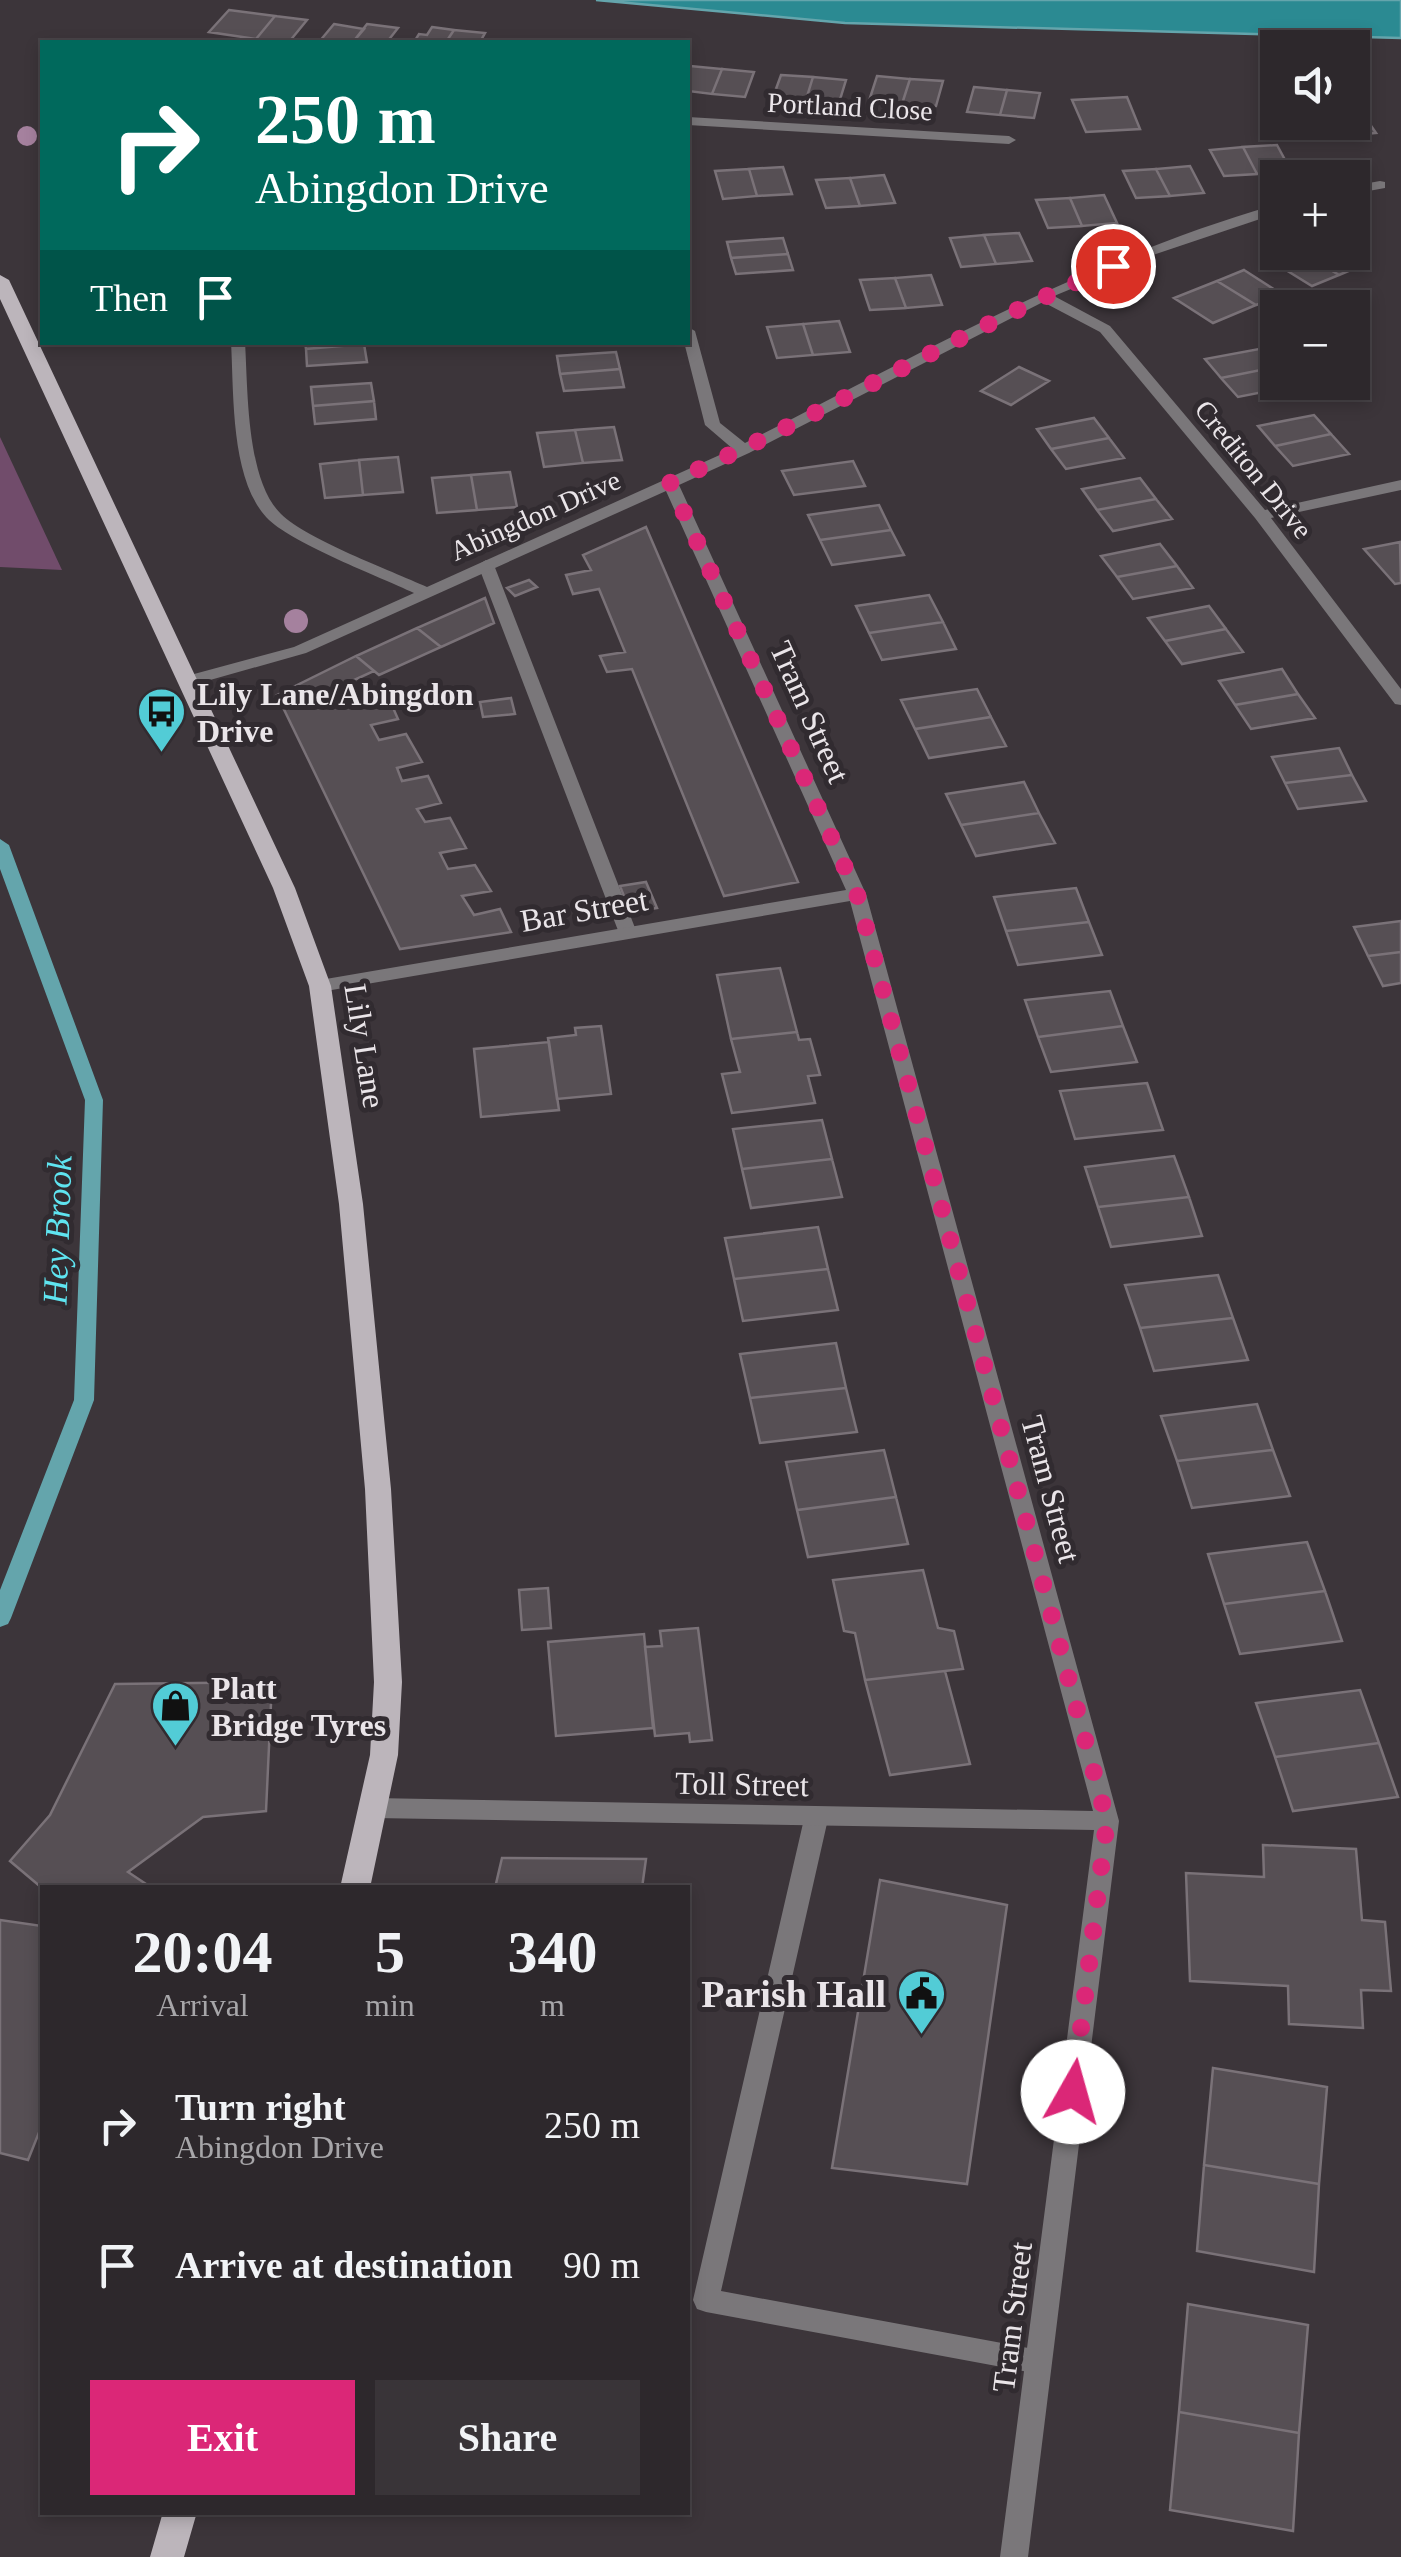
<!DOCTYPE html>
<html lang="en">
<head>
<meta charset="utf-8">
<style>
	:root { --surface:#2d282c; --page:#393438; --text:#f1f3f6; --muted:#a7a6a9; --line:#484448; --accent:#db2777 }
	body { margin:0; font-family:"Times New Roman",serif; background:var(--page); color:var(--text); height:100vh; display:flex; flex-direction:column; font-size:38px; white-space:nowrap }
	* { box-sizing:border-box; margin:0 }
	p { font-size:32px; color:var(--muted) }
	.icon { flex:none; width:55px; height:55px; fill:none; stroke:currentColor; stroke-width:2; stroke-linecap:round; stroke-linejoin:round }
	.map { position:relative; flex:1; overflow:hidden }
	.drawer { position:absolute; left:40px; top:1885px; width:650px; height:630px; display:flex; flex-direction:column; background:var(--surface); border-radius:0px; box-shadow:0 5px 15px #0003,0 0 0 2px var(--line) }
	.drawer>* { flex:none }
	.top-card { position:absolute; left:40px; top:40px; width:650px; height:305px; border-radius:0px; box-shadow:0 5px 15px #0003,0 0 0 2px var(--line); background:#00695c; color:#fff; overflow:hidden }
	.fabs { position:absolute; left:1260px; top:30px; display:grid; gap:20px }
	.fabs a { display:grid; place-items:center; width:110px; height:110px; border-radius:0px; background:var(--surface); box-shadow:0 5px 15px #0003,0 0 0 2px var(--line); font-size:50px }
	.pin { position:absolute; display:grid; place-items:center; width:85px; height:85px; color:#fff; margin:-42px; border:5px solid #fff; border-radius:50%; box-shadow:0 2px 10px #0007 }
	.me { position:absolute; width:110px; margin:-55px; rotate:7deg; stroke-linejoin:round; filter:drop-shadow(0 0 8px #0008) }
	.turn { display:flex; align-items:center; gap:35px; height:210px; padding:0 50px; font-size:45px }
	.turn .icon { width:130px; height:130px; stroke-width:2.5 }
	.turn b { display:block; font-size:70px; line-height:85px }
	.then { display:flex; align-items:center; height:95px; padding:0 50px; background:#0003; gap:20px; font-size:38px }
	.eta { display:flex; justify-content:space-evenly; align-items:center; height:170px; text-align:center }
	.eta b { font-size:60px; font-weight:800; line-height:70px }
	.action { display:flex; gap:20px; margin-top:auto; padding:20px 50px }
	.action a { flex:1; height:115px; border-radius:0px; background:var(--accent); color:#fff; font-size:40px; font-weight:800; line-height:115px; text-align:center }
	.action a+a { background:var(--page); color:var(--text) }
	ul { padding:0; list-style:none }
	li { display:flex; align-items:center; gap:30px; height:140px; padding:0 50px }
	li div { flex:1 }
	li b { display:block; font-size:38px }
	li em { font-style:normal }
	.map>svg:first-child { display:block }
	.green { fill:#714c6b }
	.water { fill:#2b8a92; stroke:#64a5ac; stroke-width:2.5 }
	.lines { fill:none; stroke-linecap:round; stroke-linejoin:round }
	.stream { fill:#64a5ac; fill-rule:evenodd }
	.building { fill:#564f54; stroke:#7a7278; stroke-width:2.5 }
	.lane { fill:#7a777a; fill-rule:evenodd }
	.street { fill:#7a777a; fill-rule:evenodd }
	.primary { fill:#bcb5bb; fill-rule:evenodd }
	.tree { fill:#a5819e }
	.route { stroke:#db2777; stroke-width:18; stroke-dasharray:0 32.4 }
	.labels { text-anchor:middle; stroke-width:10; stroke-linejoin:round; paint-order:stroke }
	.far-street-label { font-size:28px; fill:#eae5e9; stroke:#312b30 }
	.poi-label { font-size:32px; font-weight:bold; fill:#eae5e9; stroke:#312b30; text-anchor:start }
	.street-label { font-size:32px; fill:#eae5e9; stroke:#312b30 }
	.water-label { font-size:35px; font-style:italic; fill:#5fe4f0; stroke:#312b30 }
	.near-poi-label { font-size:38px; font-weight:bold; fill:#eae5e9; stroke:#312b30; text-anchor:end }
</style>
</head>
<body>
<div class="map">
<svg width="1401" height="2557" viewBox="0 0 1401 2557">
	<rect width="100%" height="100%" fill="#3c353a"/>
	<path class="green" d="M 0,437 L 62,570 L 0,567 Z"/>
	<path class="water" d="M 596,0 L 1401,0 L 1401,38 L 845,23 Z"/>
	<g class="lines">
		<path class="stream" d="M 0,839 L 9,845 L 103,1100 L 94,1400 L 11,1618 L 8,1624 L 0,1627 L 0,1590 L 74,1400 L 85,1100 L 0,869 Z"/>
	</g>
	<path class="building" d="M 229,10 L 275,16 L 256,39 L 209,32 Z
		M 275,16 L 307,20 L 289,42 L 256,39 Z
		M 334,24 L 364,29 L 353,42 L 319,42 Z
		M 367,24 L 398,28 L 387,42 L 353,42 Z
		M 432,27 L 454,30 L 446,42 L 414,42 L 419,34 L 427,35 Z
		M 454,30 L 485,33 L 480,42 L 446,42 Z
		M 690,66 L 722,69 L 712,94 L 688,91 Z
		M 722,69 L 754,72 L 745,97 L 712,94 Z
		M 781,75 L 813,77 L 805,103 L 772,100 Z
		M 877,76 L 910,79 L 902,104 L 869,101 Z
		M 813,77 L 846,80 L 838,106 L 805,103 Z
		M 910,79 L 943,81 L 936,106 L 902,104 Z
		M 974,87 L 1007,90 L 1000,115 L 967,112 Z
		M 1007,90 L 1040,93 L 1034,118 L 1000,115 Z
		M 1127,97 L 1140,129 L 1086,132 L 1072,100 Z
		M 1358,107 L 1376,133 L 1343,136 L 1334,122 L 1352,122 L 1352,108 Z
		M 1299,122 L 1334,122 L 1343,136 L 1311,139 Z
		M 1277,145 L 1291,171 L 1257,174 L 1243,147 Z
		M 1243,147 L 1257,174 L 1224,176 L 1210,150 Z
		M 1190,166 L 1204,193 L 1170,196 L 1156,169 Z
		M 783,167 L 792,194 L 757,196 L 749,169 Z
		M 749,169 L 757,196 L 723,199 L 715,171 Z
		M 1156,169 L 1170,196 L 1136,198 L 1123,171 Z
		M 884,175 L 895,203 L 860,206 L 850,178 Z
		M 850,178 L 860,206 L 826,208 L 816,180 Z
		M 1104,195 L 1117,223 L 1082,226 L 1070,198 Z
		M 1070,198 L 1082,226 L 1048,228 L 1036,200 Z
		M 1019,233 L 1032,261 L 996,264 L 984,235 Z
		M 984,235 L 996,264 L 961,267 L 950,238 Z
		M 783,238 L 788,254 L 731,258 L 727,242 Z
		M 1296,252 L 1302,252 L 1339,275 L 1312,286 L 1273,262 Z
		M 1302,252 L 1345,252 L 1365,264 L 1339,275 Z
		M 788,254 L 793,270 L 736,274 L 731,258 Z
		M 1244,270 L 1283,295 L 1256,305 L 1217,281 Z
		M 931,275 L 942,305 L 906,308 L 895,278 Z
		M 895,278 L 906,308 L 870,310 L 860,280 Z
		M 1217,281 L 1256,305 L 1213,323 L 1174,298 Z
		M 839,321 L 850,352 L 813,355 L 803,324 Z
		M 803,324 L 813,355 L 777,358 L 767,327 Z
		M 305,342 L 364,342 L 364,344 L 306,349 Z
		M 364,344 L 367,362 L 307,366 L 306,349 Z
		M 1259,349 L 1276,367 L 1221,378 L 1205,359 Z
		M 616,352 L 620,369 L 560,374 L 557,356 Z
		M 1019,367 L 1049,381 L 1011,405 L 981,391 Z
		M 1276,367 L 1278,382 L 1293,386 L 1238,397 L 1221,378 Z
		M 620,369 L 624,387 L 564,391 L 560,374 Z
		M 371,383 L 374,401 L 313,406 L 311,387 Z
		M 374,401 L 376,419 L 315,424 L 313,406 Z
		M 1314,415 L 1331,434 L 1275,446 L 1258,426 Z
		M 1094,418 L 1109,438 L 1051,449 L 1037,429 Z
		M 614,427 L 622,460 L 583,463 L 575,430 Z
		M 575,430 L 583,463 L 544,467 L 537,433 Z
		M 1331,434 L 1349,454 L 1293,466 L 1275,446 Z
		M 1109,438 L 1124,458 L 1066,469 L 1051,449 Z
		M 398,457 L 403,492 L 363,495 L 359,460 Z
		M 359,460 L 363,495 L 325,498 L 320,464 Z
		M 853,461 L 865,486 L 794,495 L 782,471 Z
		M 510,472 L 517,507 L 477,510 L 471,475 Z
		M 471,475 L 477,510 L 437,513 L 432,478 Z
		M 1140,478 L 1156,499 L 1097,510 L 1082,489 Z
		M 1156,499 L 1172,519 L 1113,531 L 1097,510 Z
		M 879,505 L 891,530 L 820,540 L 808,515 Z
		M 646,527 L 798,882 L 724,896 L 632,669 L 607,672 L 600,656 L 625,652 L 599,589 L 573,594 L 566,575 L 591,570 L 583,555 Z
		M 891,530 L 904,555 L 832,565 L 820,540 Z
		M 1400,542 L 1401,583 L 1395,584 L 1364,549 Z
		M 1160,544 L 1177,566 L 1117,577 L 1101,556 Z
		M 1177,566 L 1193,588 L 1133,599 L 1117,577 Z
		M 529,580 L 537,587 L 515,596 L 507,588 Z
		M 929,595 L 943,622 L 869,633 L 856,606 Z
		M 485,598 L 494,623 L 441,647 L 417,628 Z
		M 1209,606 L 1226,629 L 1165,641 L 1148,618 Z
		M 943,622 L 956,649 L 882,660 L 869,633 Z
		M 417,628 L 441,647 L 379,675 L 356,656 Z
		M 1226,629 L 1243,652 L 1182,664 L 1165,641 Z
		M 356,656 L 374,671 L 352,681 L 359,700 L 387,694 L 398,719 L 371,725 L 379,740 L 406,734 L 422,762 L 397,768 L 402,781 L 428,776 L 441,803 L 417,809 L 425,822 L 450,818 L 466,848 L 440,853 L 448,869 L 475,865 L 491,891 L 462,896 L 474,915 L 500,909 L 511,932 L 400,949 L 277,695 Z
		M 1282,669 L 1298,694 L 1235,705 L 1219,681 Z
		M 977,689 L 991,717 L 915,729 L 901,700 Z
		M 1298,694 L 1315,718 L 1251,729 L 1235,705 Z
		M 511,698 L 515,714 L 483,717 L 480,702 Z
		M 991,717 L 1006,746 L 929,758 L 915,729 Z
		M 1339,748 L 1352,775 L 1285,783 L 1272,757 Z
		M 1352,775 L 1366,801 L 1298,809 L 1285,783 Z
		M 1024,782 L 1039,813 L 961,825 L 946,794 Z
		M 1039,813 L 1055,843 L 976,856 L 961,825 Z
		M 646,882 L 657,908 L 630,912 L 620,886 Z
		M 1076,888 L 1089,922 L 1006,931 L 994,897 Z
		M 1401,921 L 1401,952 L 1368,956 L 1354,927 Z
		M 1089,922 L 1102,955 L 1018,965 L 1006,931 Z
		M 1401,952 L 1401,983 L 1383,986 L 1368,956 Z
		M 780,968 L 797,1032 L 731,1039 L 717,975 Z
		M 1110,991 L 1123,1026 L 1038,1037 L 1025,1000 Z
		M 601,1026 L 611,1094 L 557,1099 L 548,1038 L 576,1035 L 575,1028 Z
		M 1123,1026 L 1137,1062 L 1051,1072 L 1038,1037 Z
		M 797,1032 L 799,1040 L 810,1039 L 820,1075 L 808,1076 L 815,1103 L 732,1113 L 722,1074 L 740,1072 L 731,1039 Z
		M 549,1042 L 559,1110 L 481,1117 L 474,1049 Z
		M 1147,1083 L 1163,1130 L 1075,1139 L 1060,1091 Z
		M 822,1120 L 832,1159 L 742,1169 L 733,1129 Z
		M 1174,1156 L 1189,1197 L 1098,1207 L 1085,1167 Z
		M 832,1159 L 842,1197 L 751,1208 L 742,1169 Z
		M 1189,1197 L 1202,1236 L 1111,1247 L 1098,1207 Z
		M 818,1227 L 828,1269 L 734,1279 L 725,1238 Z
		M 828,1269 L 838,1310 L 743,1321 L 734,1279 Z
		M 1218,1275 L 1233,1318 L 1140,1328 L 1125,1285 Z
		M 1233,1318 L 1248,1360 L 1154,1371 L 1140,1328 Z
		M 836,1343 L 846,1388 L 750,1398 L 740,1354 Z
		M 846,1388 L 857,1432 L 760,1443 L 750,1398 Z
		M 1257,1404 L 1273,1450 L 1177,1461 L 1161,1416 Z
		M 884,1450 L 896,1497 L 797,1510 L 786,1462 Z
		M 1273,1450 L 1290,1496 L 1192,1508 L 1177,1461 Z
		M 896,1497 L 908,1544 L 808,1557 L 797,1510 Z
		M 1307,1542 L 1325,1591 L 1224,1604 L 1208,1554 Z
		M 923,1570 L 938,1628 L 954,1631 L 963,1669 L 865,1680 L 855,1633 L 844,1631 L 833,1580 Z
		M 548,1588 L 551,1628 L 522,1630 L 519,1590 Z
		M 1325,1591 L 1342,1641 L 1240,1654 L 1224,1604 Z
		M 698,1628 L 712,1740 L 690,1742 L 689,1733 L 655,1736 L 645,1647 L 662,1646 L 660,1631 Z
		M 644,1634 L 653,1728 L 556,1736 L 548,1642 Z
		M 945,1671 L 970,1764 L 890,1775 L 865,1680 Z
		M 272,1682 L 266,1811 L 203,1817 L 128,1872 L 152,1888 L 42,1888 L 10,1861 L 50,1815 L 115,1684 Z
		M 1360,1690 L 1379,1743 L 1275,1757 L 1256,1703 Z
		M 1379,1743 L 1398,1797 L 1293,1811 L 1275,1757 Z
		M 1263,1845 L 1356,1849 L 1362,1920 L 1385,1922 L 1391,1991 L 1361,1990 L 1363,2028 L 1289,2024 L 1288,1986 L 1190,1981 L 1186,1873 L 1264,1877 Z
		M 502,1858 L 646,1859 L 642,1888 L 495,1888 Z
		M 880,1880 L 1007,1905 L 967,2184 L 832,2168 Z
		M 0,1920 L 42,1926 L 42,2125 L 28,2160 L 0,2153 Z
		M 1213,2068 L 1327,2087 L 1319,2184 L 1204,2165 Z
		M 1204,2165 L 1319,2184 L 1314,2272 L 1197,2251 Z
		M 1188,2304 L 1308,2325 L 1299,2433 L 1179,2412 Z
		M 1179,2412 L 1299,2433 L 1293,2531 L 1170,2510 Z"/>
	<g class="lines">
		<path class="lane" d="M 486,560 L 494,565 L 637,933 L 634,937 L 622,937 L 619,933 L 478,565 Z
			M 816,1809 L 824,1812 L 828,1819 L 721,2291 L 1039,2350 L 1048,2353 L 1052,2362 L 1048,2371 L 1039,2374 L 706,2312 L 697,2309 L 693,2300 L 804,1819 L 808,1812 Z"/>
		<path class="street" d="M 688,117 L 1009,136 L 1016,140 L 1009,144 L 688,125 Z
			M 1380,181 L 1385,182 L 1385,188 L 1352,194 L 1352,186 Z
			M 1278,204 L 1278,213 L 1153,255 L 1054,296 L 1110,326 L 1265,510 L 1401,480 L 1401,490 L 1271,518 L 1401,689 L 1401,705 L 1395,704 L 1255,518 L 1100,332 L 1043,302 L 749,453 L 679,485 L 866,894 L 1119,1821 L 1028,2557 L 1000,2557 L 1094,1830 L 374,1818 L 366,1815 L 362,1808 L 366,1801 L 374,1798 L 1093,1811 L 850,901 L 320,992 L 311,986 L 320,980 L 846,890 L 666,491 L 306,653 L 189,686 L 181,681 L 183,677 L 294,647 L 414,593 C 378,576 296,545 269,520 C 230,482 234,394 231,342 L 245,342 C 248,389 246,480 281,514 C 308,540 390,570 427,587 L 733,449 L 705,425 L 684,342 L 688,342 L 688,327 L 695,331 L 720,423 L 745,443 C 919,354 1089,258 1278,204 Z"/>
		<path class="primary" d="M 0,275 L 9,280 L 295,888 L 331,986 L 363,1204 L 391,1489 L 402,1682 L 398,1755 L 370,1888 L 340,1888 L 370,1755 L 374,1682 L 365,1489 L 339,1204 L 309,986 L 273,888 L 0,299 Z
			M 163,2512 L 197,2512 L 184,2557 L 150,2557 Z"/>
	</g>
	<g class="tree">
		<circle cx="27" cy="136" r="10"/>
		<circle cx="296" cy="621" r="12"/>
	</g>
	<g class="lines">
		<path class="route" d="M 1073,2092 L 1107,1821 L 857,894 L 670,482 C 821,416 962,331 1113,266"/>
	</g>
	<defs>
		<symbol id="bus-pin" viewBox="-11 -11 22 30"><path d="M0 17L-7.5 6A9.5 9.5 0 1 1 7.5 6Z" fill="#52ccd6" stroke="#312b30"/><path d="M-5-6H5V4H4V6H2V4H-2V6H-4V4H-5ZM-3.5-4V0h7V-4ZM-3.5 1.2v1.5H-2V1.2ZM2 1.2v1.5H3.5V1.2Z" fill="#111"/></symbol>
		<symbol id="shop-pin" viewBox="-11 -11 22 30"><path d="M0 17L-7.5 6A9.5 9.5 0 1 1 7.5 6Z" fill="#52ccd6" stroke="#312b30"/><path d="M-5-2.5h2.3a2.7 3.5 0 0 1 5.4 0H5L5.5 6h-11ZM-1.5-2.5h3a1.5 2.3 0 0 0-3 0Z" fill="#111"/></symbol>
		<symbol id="civic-pin" viewBox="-11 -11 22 30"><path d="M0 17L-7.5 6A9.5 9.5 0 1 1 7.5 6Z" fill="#52ccd6" stroke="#312b30"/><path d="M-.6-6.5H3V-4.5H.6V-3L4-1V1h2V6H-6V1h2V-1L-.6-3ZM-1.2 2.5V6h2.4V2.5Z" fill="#111"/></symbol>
	</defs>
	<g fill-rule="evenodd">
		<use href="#bus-pin" x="134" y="684" width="55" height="75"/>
		<use href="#shop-pin" x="148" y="1678" width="55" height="75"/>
		<use href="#civic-pin" x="894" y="1966" width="55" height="75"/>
	</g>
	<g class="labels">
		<g class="far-street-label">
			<text transform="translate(850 106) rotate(3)" y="10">Portland Close</text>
			<text transform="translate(1254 469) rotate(51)" y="10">Crediton Drive</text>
			<text transform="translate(535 515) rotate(-24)" y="10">Abingdon Drive</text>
		</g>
		<g class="poi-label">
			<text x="197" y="705">Lily Lane/Abingdon<tspan x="197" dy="37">Drive</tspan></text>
			<text x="211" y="1699">Platt<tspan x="211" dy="37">Bridge Tyres</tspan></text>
		</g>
		<g class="street-label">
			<text transform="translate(810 712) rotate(66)" y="11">Tram Street</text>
			<text transform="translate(584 910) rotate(-10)" y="11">Bar Street</text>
			<text transform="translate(365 1046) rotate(81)" y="11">Lily Lane</text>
			<text transform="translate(1051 1489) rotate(75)" y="11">Tram Street</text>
			<text transform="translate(742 1784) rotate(1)" y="11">Toll Street</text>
			<text transform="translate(1012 2317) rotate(-83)" y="11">Tram Street</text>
		</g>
		<g class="water-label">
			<text transform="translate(57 1230) rotate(-88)" y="12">Hey Brook</text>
		</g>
		<g class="near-poi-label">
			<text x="886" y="2007">Parish Hall</text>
		</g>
	</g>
</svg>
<div class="fabs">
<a><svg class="icon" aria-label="sound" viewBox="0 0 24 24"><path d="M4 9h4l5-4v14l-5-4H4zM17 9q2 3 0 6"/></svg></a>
<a>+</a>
<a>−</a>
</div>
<div class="pin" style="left:1113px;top:266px;background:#d93025"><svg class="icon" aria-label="arrive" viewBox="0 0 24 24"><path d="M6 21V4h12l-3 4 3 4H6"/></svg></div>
<svg class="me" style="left:1073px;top:2092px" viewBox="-20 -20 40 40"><circle r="19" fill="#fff"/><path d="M0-13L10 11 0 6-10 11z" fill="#db2777"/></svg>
<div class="top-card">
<div class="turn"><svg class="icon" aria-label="right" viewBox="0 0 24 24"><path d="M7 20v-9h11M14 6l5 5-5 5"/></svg><div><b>250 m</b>Abingdon Drive</div></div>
<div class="then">Then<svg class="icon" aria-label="arrive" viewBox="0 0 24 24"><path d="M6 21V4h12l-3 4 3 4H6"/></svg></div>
</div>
<section class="drawer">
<div class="eta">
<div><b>20:04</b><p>Arrival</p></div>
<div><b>5</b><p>min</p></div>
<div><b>340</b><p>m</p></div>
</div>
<ul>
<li><svg class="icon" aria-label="right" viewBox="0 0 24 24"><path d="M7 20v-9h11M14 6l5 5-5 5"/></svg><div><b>Turn right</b><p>Abingdon Drive</p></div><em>250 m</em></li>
<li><svg class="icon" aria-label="arrive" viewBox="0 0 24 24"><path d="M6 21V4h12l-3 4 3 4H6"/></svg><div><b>Arrive at destination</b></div><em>90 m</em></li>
</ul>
<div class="action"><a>Exit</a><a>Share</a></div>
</section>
</div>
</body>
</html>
